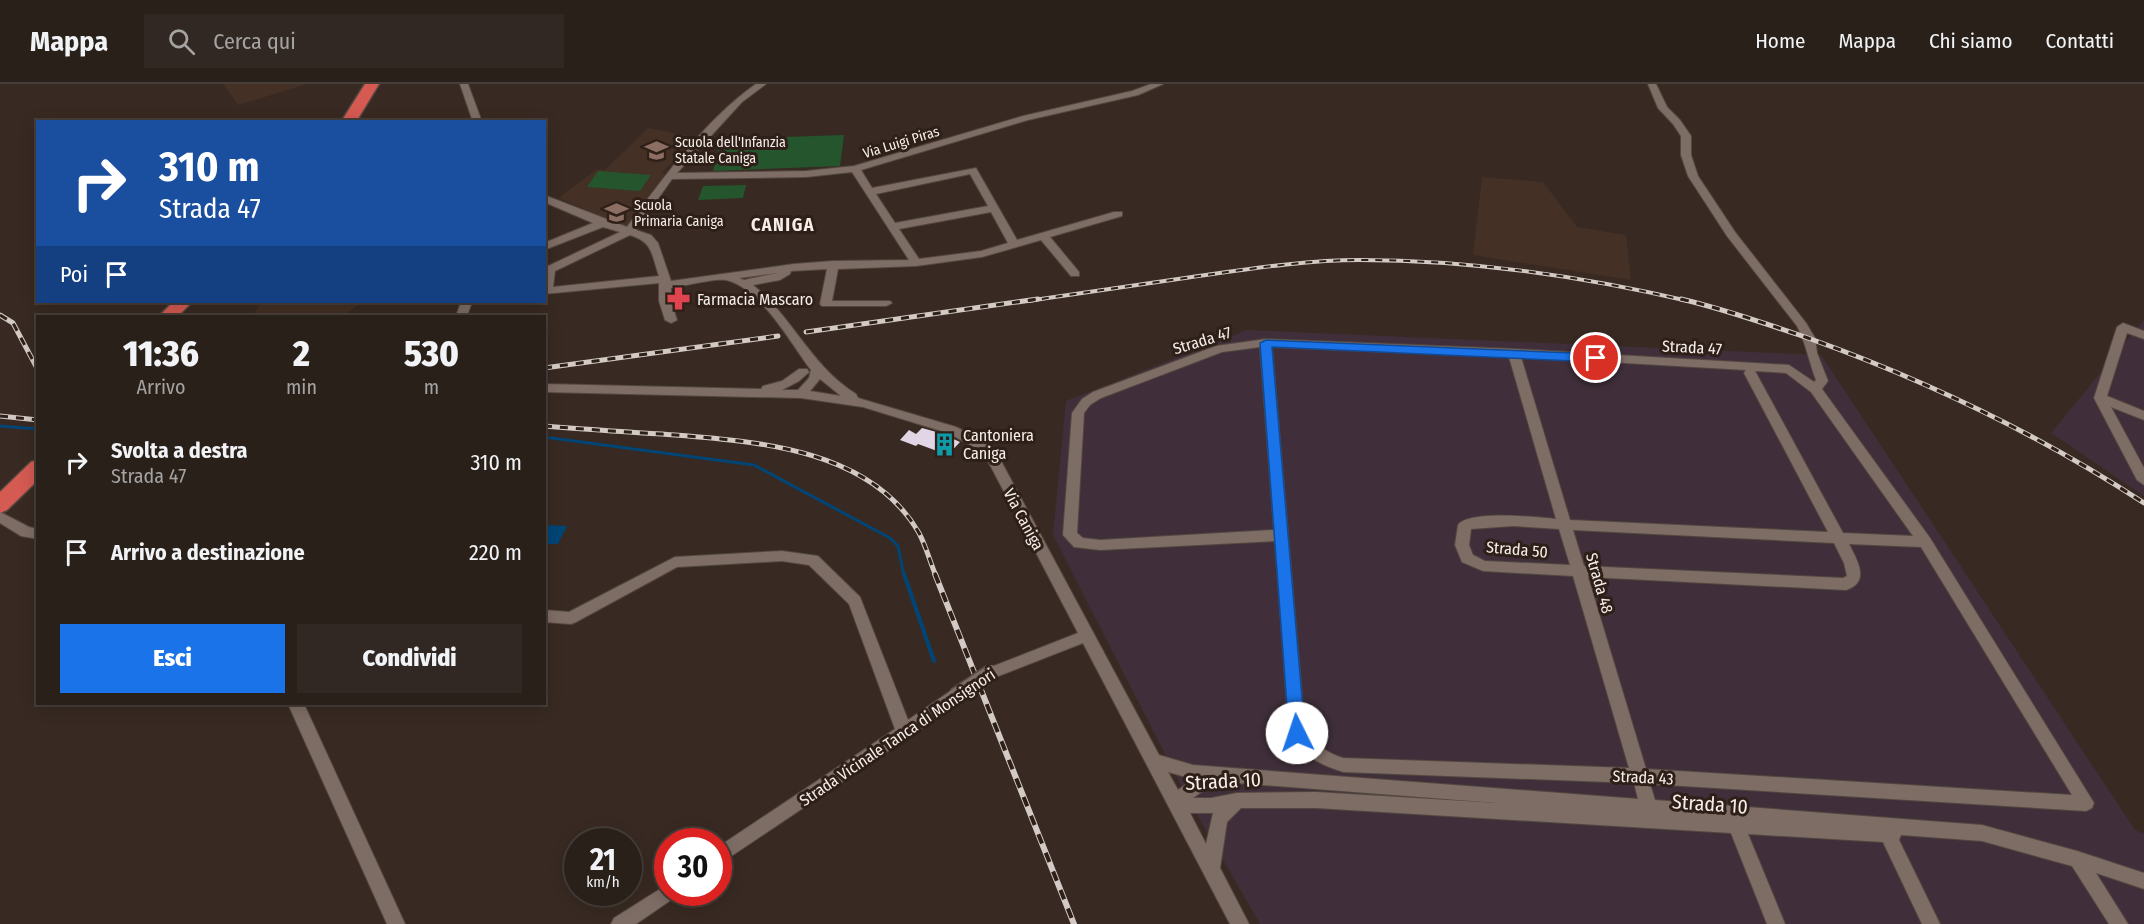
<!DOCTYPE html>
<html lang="it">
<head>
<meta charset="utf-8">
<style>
	:root { --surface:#2a201a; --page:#322823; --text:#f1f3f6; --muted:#a5a3a2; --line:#463e39; --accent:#1a73e8 }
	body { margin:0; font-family:"Fira Sans Condensed",sans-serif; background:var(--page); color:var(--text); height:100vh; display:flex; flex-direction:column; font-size:22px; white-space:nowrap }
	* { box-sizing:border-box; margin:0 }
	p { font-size:20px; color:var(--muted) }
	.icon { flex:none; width:33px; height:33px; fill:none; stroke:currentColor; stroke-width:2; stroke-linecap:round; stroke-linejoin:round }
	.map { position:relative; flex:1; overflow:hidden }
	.details { position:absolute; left:36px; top:231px; width:510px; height:390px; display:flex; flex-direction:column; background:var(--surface); border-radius:0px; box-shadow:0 3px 15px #0003,0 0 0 2px var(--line) }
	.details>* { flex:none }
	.banner { position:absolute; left:36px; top:36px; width:510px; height:183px; border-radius:0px; box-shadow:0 3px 15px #0003,0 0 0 2px var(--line); background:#1a4fa0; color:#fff; overflow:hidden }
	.speed { position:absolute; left:564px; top:744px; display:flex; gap:12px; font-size:30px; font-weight:700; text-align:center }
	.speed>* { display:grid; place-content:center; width:78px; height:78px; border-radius:50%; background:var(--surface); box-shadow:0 3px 15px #0003,0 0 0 2px var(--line); line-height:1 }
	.speed small { font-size:15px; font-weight:400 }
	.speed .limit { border:9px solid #d22; background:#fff; color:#111 }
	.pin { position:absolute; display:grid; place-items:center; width:51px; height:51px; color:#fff; margin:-26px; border:3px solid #fff; border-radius:50%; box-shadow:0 2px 6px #0007 }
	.me { position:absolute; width:66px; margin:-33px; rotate:356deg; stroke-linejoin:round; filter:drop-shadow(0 0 4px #0008) }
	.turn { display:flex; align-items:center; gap:21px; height:126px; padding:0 24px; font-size:27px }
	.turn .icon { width:78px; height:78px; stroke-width:2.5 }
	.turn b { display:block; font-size:42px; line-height:51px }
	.then { display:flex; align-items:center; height:57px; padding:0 24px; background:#0003; gap:12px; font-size:22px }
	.eta { display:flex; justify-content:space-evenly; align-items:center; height:102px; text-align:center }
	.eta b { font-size:36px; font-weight:800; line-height:42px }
	.primary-button { display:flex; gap:12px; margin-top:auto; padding:12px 24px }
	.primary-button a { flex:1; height:69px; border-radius:0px; background:var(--accent); color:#fff; font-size:24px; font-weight:800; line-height:69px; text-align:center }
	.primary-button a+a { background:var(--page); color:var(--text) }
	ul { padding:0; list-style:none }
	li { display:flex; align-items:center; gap:18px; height:90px; padding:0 24px }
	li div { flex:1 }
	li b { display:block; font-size:22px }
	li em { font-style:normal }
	header { display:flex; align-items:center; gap:36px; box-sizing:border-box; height:84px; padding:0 30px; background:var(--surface); border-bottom:2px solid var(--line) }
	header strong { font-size:28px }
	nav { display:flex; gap:33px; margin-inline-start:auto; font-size:21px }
	.search { width:420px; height:54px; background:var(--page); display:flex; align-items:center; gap:15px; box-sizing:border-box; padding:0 21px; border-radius:0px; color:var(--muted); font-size:22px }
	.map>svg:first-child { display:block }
	.commercial { fill:#402f3a }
	.built { fill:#443024 }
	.green { fill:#24552c }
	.water { fill:#004576 }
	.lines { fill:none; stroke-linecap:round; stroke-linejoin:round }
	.stream-far1 { stroke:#004576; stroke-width:3 }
	.stream { stroke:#004576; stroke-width:4 }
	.building { fill:#e2d5e5 }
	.minor-casing { stroke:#534840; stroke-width:2 }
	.highway-casing { stroke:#534840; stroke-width:3 }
	.minor { fill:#7e6d64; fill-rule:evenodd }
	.highway { fill:#d45a52; fill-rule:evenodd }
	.rail-far2-casing { stroke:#d4cac5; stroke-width:4 }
	.rail-far1-casing { stroke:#d4cac5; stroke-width:5 }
	.rail-casing { stroke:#d4cac5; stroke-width:6 }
	.rail-far2 { stroke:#2e2019; stroke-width:2; stroke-dasharray:7; stroke-linecap:butt }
	.rail-far1 { stroke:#2e2019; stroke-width:3; stroke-dasharray:8; stroke-linecap:butt }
	.rail { stroke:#2e2019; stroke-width:4; stroke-dasharray:10; stroke-linecap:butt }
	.minor-bridge-casing { stroke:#534840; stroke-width:19; stroke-linecap:butt }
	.minor-bridge { stroke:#7e6d64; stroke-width:16 }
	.route { fill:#1a73e8; stroke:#114b97; stroke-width:1.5 }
	.labels { text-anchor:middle; stroke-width:6; stroke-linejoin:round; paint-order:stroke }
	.far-poi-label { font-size:14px; fill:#f7eee9; stroke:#2e2019; text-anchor:start }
	.far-street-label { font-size:14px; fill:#f7eee9; stroke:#2e2019 }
	.poi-label { font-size:16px; fill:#f7eee9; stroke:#2e2019; text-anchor:start }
	.street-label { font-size:16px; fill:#f7eee9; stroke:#2e2019 }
	.far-district-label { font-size:18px; font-weight:bold; letter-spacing:1.5px; fill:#f7eee9; stroke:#2e2019 }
	.near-street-label { font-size:20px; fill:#f7eee9; stroke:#2e2019 }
</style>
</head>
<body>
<header>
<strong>Mappa</strong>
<div class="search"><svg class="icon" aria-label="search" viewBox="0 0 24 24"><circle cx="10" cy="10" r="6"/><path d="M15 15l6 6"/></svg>Cerca qui</div>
<nav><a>Home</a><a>Mappa</a><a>Chi siamo</a><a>Contatti</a></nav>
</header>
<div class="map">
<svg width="2144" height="840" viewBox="0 0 2144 840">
	<rect width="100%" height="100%" fill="#382a22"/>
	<path class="commercial" d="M 2144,236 L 2144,412 L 2051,349 Z
		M 1247,246 L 1821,271 L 2135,746 L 2144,750 L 2144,840 L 1260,840 L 1187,713 L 1053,451 L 1066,317 Z"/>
	<path class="built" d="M 223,0 L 307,0 L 238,21 Z
		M 648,44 L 698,54 L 679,78 L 670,80 L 662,89 L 666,90 L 628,144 L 559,114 L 596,86 L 605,86 Z
		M 1482,93 L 1543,98 L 1577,143 L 1626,151 L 1631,196 L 1473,171 Z
		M 262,218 L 361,218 L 344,232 L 252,232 Z"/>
	<path class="green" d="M 844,51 L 840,82 L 713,87 L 721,55 Z
		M 598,87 L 651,91 L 640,107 L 587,103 Z
		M 746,101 L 743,114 L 698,116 L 703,102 Z"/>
	<path class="water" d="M 545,441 L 567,442 L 558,460 L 545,460 Z"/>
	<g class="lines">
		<path class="stream-far1" d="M 0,342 L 38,345
			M 544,353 L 754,381 L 890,454 L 898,462 L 904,492"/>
		<path class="stream" d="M 904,490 L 934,577"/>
	</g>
	<path class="building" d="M 922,344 L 940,349 L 960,358 L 948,371 L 918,360 L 916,362 L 900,356 L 909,346 L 916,350 Z"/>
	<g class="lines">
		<defs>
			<path id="minor" d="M 460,0 L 468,0 L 482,38 L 473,38 Z
				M 756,0 L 766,0 L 742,18 L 677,89 L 806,87 L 854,82 L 1023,32 L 1132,7 L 1151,0 L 1163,0 L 1138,11 L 1028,36 L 861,86 L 872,104 L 976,84 L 1017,156 L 1114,128 L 1122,128 L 1122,132 L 1050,153 L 1079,188 L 1079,192 L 1071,192 L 1041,156 L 982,173 L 916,182 L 838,185 L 832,217 L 890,217 L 892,219 L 886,222 L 822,222 L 820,220 L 827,185 L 791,187 L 790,190 L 780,196 L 753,201 C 794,235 811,282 856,310 L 858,314 L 956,343 L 988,359 L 1001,377 L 1159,671 L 1193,681 L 1638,715 L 1634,699 L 1343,688 C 1321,681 1300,671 1289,649 L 1275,457 L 1100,466 L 1074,463 L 1063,451 L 1072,329 L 1082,315 L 1093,308 L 1216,262 L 1266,255 L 1514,265 L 1789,281 L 1814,298 L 1816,296 C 1809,278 1806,259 1797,242 L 1727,152 L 1688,92 L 1681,71 L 1681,52 L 1673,40 L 1658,24 L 1648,0 L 1656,0 L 1667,23 L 1680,36 L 1691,52 L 1691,71 L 1698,92 L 1735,148 L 1806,239 L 1815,254 L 1817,269 L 1828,297 L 1822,305 L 1930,454 L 2094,719 L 2092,724 L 2086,727 L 1650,700 L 1655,716 L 1982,741 L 2077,767 L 2144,789 L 2144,805 L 2096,789 L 2128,840 L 2109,840 L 2072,782 L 1982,757 L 1901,751 L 1899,756 L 1940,840 L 1922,840 L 1883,758 L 1748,750 L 1785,840 L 1767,840 L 1731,749 L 1316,724 L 1241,724 L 1227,738 L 1220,784 L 1249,840 L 1230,840 L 1083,559 L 996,593 L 991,595 L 986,593 L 983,589 L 986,585 L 1078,549 L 989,379 L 978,365 L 948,349 L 863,323 L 801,314 L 544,308 L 544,300 L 761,305 L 763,302 L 782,297 L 799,285 L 807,285 L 809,288 L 799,297 L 782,306 L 798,306 L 809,294 L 811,286 C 791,260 761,204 726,196 C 716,194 683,202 671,204 L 671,217 L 677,236 L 671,239 L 665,236 L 659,217 L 659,199 L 544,210 L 544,184 L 620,148 L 603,143 L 544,166 L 544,159 L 593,139 L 544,118 L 544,111 L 627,143 C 663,94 706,35 756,0 ZM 852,88 L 909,176 L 833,177 L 794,180 L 671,197 L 658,159 L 651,151 L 636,146 L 672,95 L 806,93 ZM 970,90 L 988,122 L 895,139 L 876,110 ZM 991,128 L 1008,159 L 981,167 L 919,175 L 899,145 ZM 630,151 C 654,159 651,170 659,192 L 553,203 L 555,187 ZM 777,189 L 744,196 L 739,194 ZM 1260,263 L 1274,446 L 1100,456 L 1083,454 L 1077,449 L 1084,329 L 1090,321 L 1101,314 L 1222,268 ZM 1272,263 L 1509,273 L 1556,435 C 1538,433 1469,426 1458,441 L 1455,461 L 1462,478 L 1483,487 L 1573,492 L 1629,684 L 1343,674 C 1327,669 1315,660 1305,647 ZM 1521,273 L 1746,286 L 1744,289 L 1828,448 L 1570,436 ZM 1755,287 L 1786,289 L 1811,308 L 1913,452 L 1843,449 ZM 820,295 L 841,312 L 810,307 ZM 1513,442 L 1559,445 L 1570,481 L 1485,477 L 1473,471 L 1469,461 L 1471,445 ZM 1573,446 L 1834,459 L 1844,479 L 1847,492 L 1843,494 L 1584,482 ZM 1849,460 L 1921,463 L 2072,711 L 1646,685 L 1588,493 L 1846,506 C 1871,498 1857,476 1849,460 ZM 1168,688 L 1193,695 L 1178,706 ZM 1217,697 L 1237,699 L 1497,719 L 1316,708 L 1237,709 L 1211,714 L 1193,714 ZM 1190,729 L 1213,729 L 1206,760 Z
				M 461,218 L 472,218 L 467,232 L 456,232 Z
				M 2123,239 L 2144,247 L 2144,255 L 2127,249 L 2107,312 L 2144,327 L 2144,336 L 2111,323 L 2144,384 L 2144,401 L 2137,396 L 2094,314 L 2117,243 Z
				M 0,428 L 29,443 L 38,445 L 38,455 L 21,452 L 0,439 Z
				M 782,467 L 818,472 L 860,513 L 908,636 L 949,608 L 955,606 L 961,608 L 963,613 L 961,618 L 718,781 L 718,763 L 895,645 L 849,520 L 809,481 L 782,477 L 677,483 L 576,538 L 571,540 L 544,538 L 544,526 L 569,528 L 675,473 Z
				M 288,620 L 304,620 L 405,840 L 387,840 Z
				M 668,800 L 668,808 L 677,808 L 674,814 L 636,840 L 611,840 L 614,834 Z"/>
			<path id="highway" d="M 365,0 L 379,0 L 356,38 L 341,38 Z
				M 173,218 L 192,218 L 178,232 L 159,232 Z
				M 38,376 L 38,396 L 7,426 L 0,429 L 0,408 L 31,378 Z"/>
		</defs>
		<use href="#minor" class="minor-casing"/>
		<use href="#highway" class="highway-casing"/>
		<use href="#minor" class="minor"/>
		<use href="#highway" class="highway"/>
		<defs>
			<path id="rail-far2" d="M 1028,217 C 1080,209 1132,202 1185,194 C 1243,186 1302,176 1360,176 C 1472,176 1580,192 1688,217"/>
			<path id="rail-far1" d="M 1681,215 C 1724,225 1767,240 1808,254 C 1925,296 2040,351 2144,419
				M 0,231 L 13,239 L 38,286
				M 806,248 L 1038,215
				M 544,284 L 778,252
				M 0,332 L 38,336
				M 544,342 C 583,345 623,348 662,350 C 750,357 869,362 919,449 C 926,462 930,478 936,492"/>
			<path id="rail" d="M 935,490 L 1074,840"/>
		</defs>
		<use href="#rail-far2" class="rail-far2-casing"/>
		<use href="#rail-far1" class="rail-far1-casing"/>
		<use href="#rail" class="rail-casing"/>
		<use href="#rail-far2" class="rail-far2"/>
		<use href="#rail-far1" class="rail-far1"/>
		<use href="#rail" class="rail"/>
		<defs>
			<path id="minor-bridge" d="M 955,613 L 991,589"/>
		</defs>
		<use href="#minor-bridge" class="minor-bridge-casing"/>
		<use href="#minor-bridge" class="minor-bridge"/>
	</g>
	<path class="route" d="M 1266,256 L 1596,270 L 1602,274 L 1596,278 L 1272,263 L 1305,649 L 1302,653 L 1297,656 L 1291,653 L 1289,649 L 1260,259 Z"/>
	<defs>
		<symbol id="school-bare" viewBox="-9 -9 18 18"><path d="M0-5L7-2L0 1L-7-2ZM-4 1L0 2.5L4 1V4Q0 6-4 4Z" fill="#8d6e63" stroke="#2e2019" stroke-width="2.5" paint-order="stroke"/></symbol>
		<symbol id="pharmacy-bare" viewBox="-9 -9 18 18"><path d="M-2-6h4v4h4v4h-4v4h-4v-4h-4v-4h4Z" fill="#e0444e" stroke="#2e2019" stroke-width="2.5" paint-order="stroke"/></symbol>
		<symbol id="building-bare" viewBox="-9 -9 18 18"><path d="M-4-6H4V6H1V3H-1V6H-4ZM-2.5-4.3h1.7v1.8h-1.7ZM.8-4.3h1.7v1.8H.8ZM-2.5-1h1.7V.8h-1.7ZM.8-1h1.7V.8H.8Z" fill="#0f9aa8" stroke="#2e2019" stroke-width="2.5" paint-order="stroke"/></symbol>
	</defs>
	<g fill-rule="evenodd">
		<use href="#school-bare" x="640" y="50" width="33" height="33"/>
		<use href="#school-bare" x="600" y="112" width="33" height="33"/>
		<use href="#pharmacy-bare" x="662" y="198" width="33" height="33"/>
		<use href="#building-bare" x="928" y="344" width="33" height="33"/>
	</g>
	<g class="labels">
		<g class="far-poi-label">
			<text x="675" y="63">Scuola dell'Infanzia<tspan x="675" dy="16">Statale Caniga</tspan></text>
			<text x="634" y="126">Scuola<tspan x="634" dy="16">Primaria Caniga</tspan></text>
		</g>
		<g class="far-street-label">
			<text transform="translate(901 58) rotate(-17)" y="5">Via Luigi Piras</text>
		</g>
		<g class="poi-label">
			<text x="697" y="221">Farmacia Mascaro</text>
			<text x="963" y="357">Cantoniera<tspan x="963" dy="18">Caniga</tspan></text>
		</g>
		<g class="street-label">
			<text transform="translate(1202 256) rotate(-17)" y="6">Strada 47</text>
			<text transform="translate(1692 263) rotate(3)" y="6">Strada 47</text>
			<text transform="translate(1024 435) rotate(62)" y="6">Via Caniga</text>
			<text transform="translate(1517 465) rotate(5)" y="6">Strada 50</text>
			<text transform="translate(1600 499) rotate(74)" y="6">Strada 48</text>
			<text transform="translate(897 653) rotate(-34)" y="6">Strada Vicinale Tanca di Monsignori</text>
			<text transform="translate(1643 693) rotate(3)" y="6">Strada 43</text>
		</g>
		<g class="far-district-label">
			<text x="783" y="147">CANIGA</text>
		</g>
		<g class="near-street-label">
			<text transform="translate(1223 697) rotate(-3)" y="7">Strada 10</text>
			<text transform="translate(1710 720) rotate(4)" y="7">Strada 10</text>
		</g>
	</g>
</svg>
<div class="speed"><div>21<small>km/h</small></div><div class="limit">30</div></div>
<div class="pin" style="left:1596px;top:274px;background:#d93025"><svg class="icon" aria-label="arrive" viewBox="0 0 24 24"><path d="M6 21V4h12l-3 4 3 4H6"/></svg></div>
<svg class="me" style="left:1297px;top:649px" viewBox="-20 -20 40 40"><circle r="19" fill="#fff"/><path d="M0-13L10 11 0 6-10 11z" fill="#1a73e8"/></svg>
<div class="banner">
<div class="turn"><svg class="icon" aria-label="right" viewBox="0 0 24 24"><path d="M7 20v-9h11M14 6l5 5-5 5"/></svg><div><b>310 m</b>Strada 47</div></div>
<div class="then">Poi<svg class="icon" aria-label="arrive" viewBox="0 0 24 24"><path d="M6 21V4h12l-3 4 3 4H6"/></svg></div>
</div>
<section class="details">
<div class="eta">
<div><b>11:36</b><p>Arrivo</p></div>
<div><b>2</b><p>min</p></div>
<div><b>530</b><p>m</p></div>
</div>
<ul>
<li><svg class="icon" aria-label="right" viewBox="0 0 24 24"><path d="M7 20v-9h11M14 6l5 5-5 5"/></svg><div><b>Svolta a destra</b><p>Strada 47</p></div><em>310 m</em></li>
<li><svg class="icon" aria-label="arrive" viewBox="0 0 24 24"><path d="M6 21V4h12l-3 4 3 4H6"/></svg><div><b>Arrivo a destinazione</b></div><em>220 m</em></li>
</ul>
<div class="primary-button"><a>Esci</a><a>Condividi</a></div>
</section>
</div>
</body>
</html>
